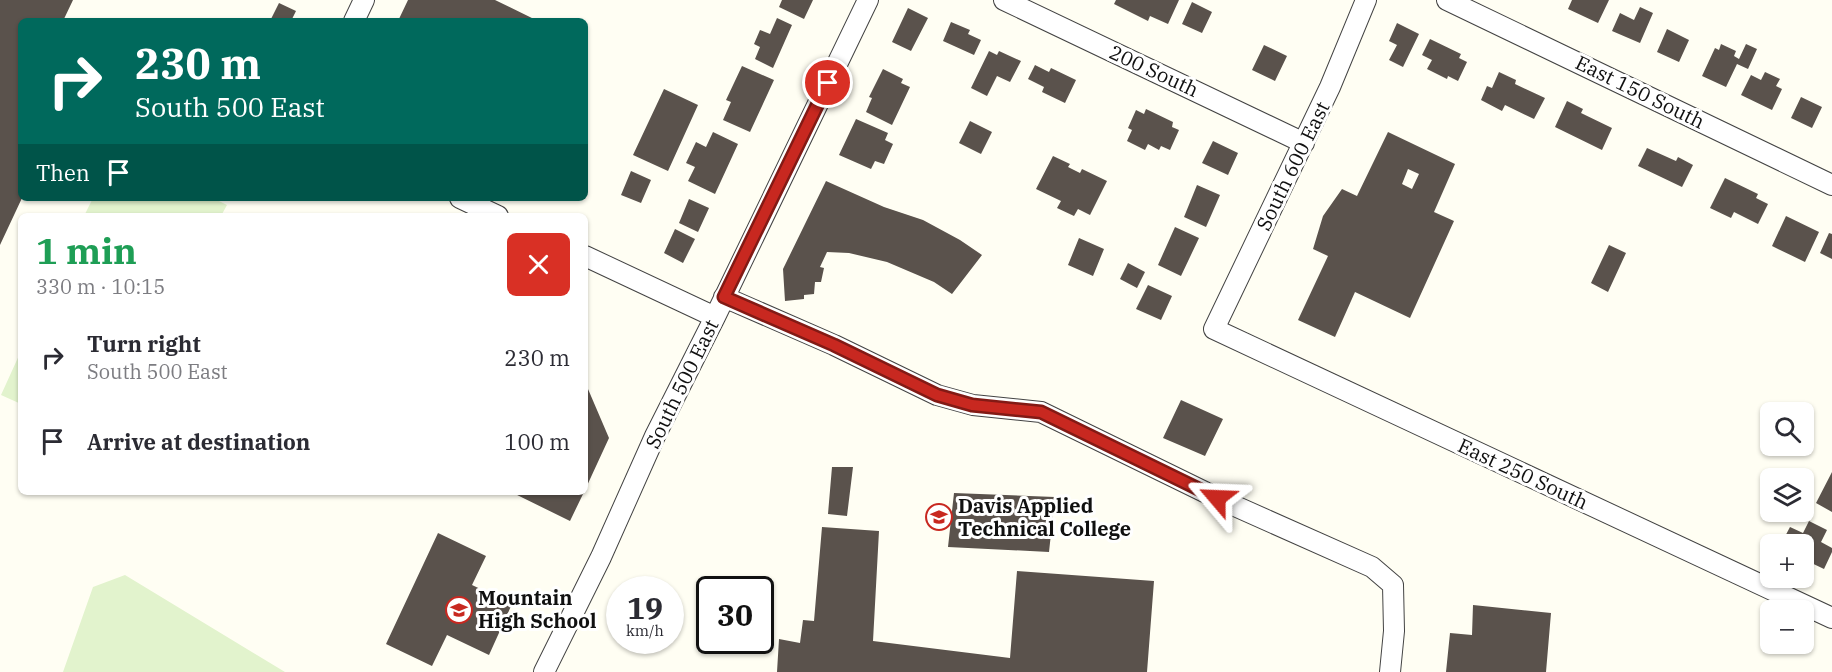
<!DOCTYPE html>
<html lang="en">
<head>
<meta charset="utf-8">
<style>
	:root { --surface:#fff; --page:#f2f2f3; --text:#2b2b33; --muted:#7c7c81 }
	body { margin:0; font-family:"IBM Plex Serif",serif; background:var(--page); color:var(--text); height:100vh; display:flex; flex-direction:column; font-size:22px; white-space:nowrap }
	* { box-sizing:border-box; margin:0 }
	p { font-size:20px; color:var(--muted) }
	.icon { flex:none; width:33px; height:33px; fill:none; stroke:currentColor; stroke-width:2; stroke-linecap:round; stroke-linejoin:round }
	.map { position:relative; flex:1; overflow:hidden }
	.side { position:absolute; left:18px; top:213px; width:570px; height:282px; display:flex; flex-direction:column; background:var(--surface); border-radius:9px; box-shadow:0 2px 4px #0004 }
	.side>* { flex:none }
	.banner { position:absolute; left:18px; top:18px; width:570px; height:183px; border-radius:9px; box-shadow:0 2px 4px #0004; background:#00695c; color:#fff; overflow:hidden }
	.fabs { position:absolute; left:1760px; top:402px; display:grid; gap:12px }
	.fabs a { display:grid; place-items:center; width:54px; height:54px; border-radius:9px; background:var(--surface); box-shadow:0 2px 4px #0004; font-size:30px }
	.speed { position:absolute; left:606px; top:576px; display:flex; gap:12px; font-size:30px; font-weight:700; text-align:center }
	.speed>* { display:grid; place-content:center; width:78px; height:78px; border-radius:50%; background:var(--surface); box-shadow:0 2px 4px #0004; line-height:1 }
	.speed small { font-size:15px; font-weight:400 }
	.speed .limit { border:3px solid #111; border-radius:9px; background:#fff; color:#111 }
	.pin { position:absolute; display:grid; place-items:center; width:51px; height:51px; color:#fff; margin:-26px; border:3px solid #fff; border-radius:50%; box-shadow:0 2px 6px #0007 }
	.me { position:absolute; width:66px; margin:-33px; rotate:296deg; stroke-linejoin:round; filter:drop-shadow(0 0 4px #0008) }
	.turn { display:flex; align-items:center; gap:21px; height:126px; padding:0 18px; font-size:27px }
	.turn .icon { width:78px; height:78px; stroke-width:2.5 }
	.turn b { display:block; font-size:42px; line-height:51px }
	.then { display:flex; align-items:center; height:57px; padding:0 18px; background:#0003; gap:12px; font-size:22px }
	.round { display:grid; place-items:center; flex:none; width:63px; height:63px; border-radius:9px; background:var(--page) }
	.summary { display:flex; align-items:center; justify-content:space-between; height:102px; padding:0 18px }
	h1 { font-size:36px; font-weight:800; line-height:45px; color:#1e9e55 }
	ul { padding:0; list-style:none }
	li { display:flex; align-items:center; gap:18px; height:84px; padding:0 18px }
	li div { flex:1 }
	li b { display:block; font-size:22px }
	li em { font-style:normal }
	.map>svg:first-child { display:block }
	.pitch { fill:#e2f3cd }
	.building { fill:#5a524c; fill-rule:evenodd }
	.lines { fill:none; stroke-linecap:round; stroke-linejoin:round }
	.minor-casing { stroke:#434343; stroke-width:22 }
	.minor { stroke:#fff; stroke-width:20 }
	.route-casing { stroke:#821a15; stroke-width:15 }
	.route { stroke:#c82820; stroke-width:10 }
	.labels { text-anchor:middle; stroke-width:6; stroke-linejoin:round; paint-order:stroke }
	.street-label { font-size:20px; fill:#101010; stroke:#fff }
	.poi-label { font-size:20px; font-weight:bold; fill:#101010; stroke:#fff; text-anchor:start }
</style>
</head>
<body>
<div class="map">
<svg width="1832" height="672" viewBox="0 0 1832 672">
	<rect width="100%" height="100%" fill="#fffef3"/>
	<path class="pitch" d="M 93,198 L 213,198 L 227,205 L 221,216 L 84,216 Z
		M 21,351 L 21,404 L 1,395 Z
		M 125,575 L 285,672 L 63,672 L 93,587 Z"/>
	<path class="building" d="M 0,0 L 73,0 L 63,21 L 21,21 L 22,198 L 0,245 Z
		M 408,0 L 495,0 L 538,21 L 398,21 Z
		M 782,0 L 813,0 L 804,19 L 779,7 Z
		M 1116,0 L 1179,0 L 1168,24 L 1150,16 L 1148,21 L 1114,4 Z
		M 1572,0 L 1609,0 L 1598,23 L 1568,9 Z
		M 1192,2 L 1212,12 L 1202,33 L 1182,24 Z
		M 279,3 L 296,11 L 291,21 L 270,21 Z
		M 1640,7 L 1653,13 L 1640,43 L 1612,31 L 1620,13 L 1634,20 Z
		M 908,8 L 928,18 L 911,51 L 892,42 Z
		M 777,18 L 792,25 L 773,68 L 755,59 L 760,47 L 754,44 L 760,30 L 770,34 Z
		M 951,22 L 970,30 L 968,34 L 981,40 L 974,55 L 943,41 Z
		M 1397,23 L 1419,34 L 1403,67 L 1389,60 L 1397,45 L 1389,41 Z
		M 1667,29 L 1689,40 L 1679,62 L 1657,52 Z
		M 1430,39 L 1461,54 L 1459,58 L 1467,62 L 1458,81 L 1448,76 L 1447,79 L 1427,69 L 1432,60 L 1422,55 Z
		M 1721,44 L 1736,51 L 1734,56 L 1739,59 L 1746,44 L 1757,49 L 1748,69 L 1737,64 L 1726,87 L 1702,76 L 1715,48 L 1719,50 Z
		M 1264,45 L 1287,56 L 1275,81 L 1252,70 Z
		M 989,51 L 997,55 L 999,51 L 1021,61 L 1010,82 L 997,76 L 987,96 L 971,88 Z
		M 1035,65 L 1049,72 L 1051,68 L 1076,80 L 1065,103 L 1042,92 L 1044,87 L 1028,79 Z
		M 742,66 L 774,80 L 750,132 L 723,120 L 731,102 L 726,100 Z
		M 883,69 L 903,79 L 901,83 L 910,87 L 892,125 L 866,112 L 872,98 L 869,97 Z
		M 1499,72 L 1516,80 L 1515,84 L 1545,98 L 1534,119 L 1505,105 L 1502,111 L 1481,100 L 1487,86 L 1492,88 Z
		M 1765,72 L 1780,79 L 1776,86 L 1782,89 L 1772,110 L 1741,95 L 1751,75 L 1761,80 Z
		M 664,89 L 698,105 L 668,171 L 633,155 Z
		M 1801,97 L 1822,107 L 1812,128 L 1791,118 Z
		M 1567,101 L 1583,109 L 1581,113 L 1612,128 L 1602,150 L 1555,127 Z
		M 1146,109 L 1173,122 L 1172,127 L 1179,130 L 1170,150 L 1161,146 L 1159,150 L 1148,144 L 1145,150 L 1127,141 L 1132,130 L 1128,128 L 1136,110 L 1144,114 Z
		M 856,119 L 888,133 L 885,140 L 893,144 L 884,164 L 875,161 L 871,169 L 839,155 Z
		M 970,121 L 992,132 L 981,154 L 959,143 Z
		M 713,132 L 738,144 L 715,194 L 688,181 L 695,167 L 686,163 L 696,142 L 706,147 Z
		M 1388,132 L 1455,164 L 1434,212 L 1454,221 L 1410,318 L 1355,292 L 1335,337 L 1298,320 L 1328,256 L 1313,249 L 1323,216 L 1342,189 L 1357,196 ZM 1408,169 L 1419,174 L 1412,189 L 1402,184 Z
		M 1213,141 L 1238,153 L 1228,175 L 1202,163 Z
		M 1647,148 L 1676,161 L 1678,157 L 1693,165 L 1682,187 L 1638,166 Z
		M 1053,156 L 1070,164 L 1068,167 L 1080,173 L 1082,169 L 1107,181 L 1090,215 L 1078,209 L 1074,216 L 1057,208 L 1061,201 L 1036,189 Z
		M 631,171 L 651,180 L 641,203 L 621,195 Z
		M 1725,178 L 1758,194 L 1756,198 L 1768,204 L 1758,224 L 1734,212 L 1731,218 L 1710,208 Z
		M 826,181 L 884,207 L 923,220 L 960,240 L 982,255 L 952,294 L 934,282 L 887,262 L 849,253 L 827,252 L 820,267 L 824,268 L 821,282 L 815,282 L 814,294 L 804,295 L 804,299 L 785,301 L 783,269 Z
		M 1197,185 L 1220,195 L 1206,227 L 1184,217 Z
		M 689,199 L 709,208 L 698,232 L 679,223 Z
		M 1786,216 L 1819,232 L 1805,262 L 1772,246 Z
		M 1175,227 L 1199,238 L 1181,276 L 1158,265 Z
		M 675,229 L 695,239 L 683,263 L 664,253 Z
		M 1829,233 L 1832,234 L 1832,259 L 1820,253 Z
		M 1079,238 L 1104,249 L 1093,276 L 1068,265 Z
		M 1609,245 L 1626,253 L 1608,292 L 1591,283 Z
		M 1128,263 L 1145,272 L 1137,288 L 1120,279 Z
		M 1148,285 L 1172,296 L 1161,320 L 1136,309 Z
		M 585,382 L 609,438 L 585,490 Z
		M 1181,400 L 1223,419 L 1205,456 L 1163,438 Z
		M 832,467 L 853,467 L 847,516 L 828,514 Z
		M 1832,472 L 1832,512 L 1816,503 Z
		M 511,492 L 584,492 L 570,521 Z
		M 954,493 L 1055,497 L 1049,552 L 948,547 Z
		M 1809,521 L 1827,530 L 1821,542 L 1832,548 L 1832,552 L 1824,569 L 1803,559 L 1803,544 L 1781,544 L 1790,527 L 1803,533 Z
		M 822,527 L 879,531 L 873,641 L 1010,658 L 1017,571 L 1154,581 L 1147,672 L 777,672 L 779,639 L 800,643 L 803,620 L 814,621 Z
		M 438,533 L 486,556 L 472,585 L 512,604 L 489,655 L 447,635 L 432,666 L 386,644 Z
		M 1473,605 L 1551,613 L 1546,672 L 1446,672 L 1450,633 L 1472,635 Z"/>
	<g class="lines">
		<defs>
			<path id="minor" d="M 1004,0 L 1304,143
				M 1366,0 L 1330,87 L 1214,329 L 1832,618
				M 1447,0 L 1832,185
				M 354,21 L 364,0
				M 460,198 L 498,216
				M 585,256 L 715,317
				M 724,297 L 834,345 L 937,395 L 973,405 L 1041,412 L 1217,498 L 1372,567 L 1393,585 L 1394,631 L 1390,672
				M 544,672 L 601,557 L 655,436 L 715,317 L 868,0"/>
		</defs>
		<use href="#minor" class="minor-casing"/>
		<use href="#minor" class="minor"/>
	</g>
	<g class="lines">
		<defs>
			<path id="route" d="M 828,83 L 724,297 L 834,345 L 937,395 L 972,405 L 1041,412 L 1217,498"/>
		</defs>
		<use href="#route" class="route-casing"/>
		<use href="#route" class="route"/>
	</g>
	<defs>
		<symbol id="university-ring" viewBox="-11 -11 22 22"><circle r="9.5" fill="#fff" stroke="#c82820" stroke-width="1.5"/><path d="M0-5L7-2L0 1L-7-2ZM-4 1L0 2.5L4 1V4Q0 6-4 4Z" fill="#c82820"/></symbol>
		<symbol id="school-ring" viewBox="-11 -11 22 22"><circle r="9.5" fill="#fff" stroke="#c82820" stroke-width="1.5"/><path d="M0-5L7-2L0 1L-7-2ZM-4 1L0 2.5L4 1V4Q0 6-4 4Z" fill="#c82820"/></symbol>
	</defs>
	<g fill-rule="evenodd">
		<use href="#university-ring" x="924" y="502" width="30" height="30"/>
		<use href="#school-ring" x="444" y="595" width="30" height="30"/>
	</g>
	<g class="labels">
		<g class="street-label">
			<text transform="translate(1154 71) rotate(25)" y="7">200 South</text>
			<text transform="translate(1640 92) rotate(26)" y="7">East 150 South</text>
			<text transform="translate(1293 166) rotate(-64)" y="7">South 600 East</text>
			<text transform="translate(682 384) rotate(-64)" y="7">South 500 East</text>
			<text transform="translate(1523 474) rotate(25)" y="7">East 250 South</text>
		</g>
		<g class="poi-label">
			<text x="958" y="513">Davis Applied<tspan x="958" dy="23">Technical College</tspan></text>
			<text x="478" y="605">Mountain<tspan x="478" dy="23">High School</tspan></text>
		</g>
	</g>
</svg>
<div class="fabs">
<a><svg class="icon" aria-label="search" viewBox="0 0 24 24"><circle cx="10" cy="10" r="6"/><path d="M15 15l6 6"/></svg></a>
<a><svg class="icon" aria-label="layers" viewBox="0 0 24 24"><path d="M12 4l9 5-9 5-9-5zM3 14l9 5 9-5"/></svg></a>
<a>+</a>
<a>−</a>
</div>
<div class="speed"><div>19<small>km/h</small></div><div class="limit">30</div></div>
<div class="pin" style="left:828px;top:83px;background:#d93025"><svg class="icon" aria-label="arrive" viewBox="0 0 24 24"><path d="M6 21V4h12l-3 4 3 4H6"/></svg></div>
<svg class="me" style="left:1217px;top:498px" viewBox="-20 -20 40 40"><path d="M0-17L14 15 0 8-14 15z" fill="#c82820" stroke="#fff" stroke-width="4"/></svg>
<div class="banner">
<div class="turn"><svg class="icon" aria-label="right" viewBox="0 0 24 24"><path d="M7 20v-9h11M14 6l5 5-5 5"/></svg><div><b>230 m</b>South 500 East</div></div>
<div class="then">Then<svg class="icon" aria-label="arrive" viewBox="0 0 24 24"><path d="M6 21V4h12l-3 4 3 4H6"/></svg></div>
</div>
<section class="side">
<div class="summary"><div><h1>1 min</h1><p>330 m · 10:15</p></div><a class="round" style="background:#d93025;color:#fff"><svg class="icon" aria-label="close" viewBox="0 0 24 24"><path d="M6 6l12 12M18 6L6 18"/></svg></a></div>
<ul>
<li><svg class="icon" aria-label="right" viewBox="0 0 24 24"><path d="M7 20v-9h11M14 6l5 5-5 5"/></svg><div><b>Turn right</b><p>South 500 East</p></div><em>230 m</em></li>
<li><svg class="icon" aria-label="arrive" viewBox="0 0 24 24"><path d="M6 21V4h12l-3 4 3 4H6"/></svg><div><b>Arrive at destination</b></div><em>100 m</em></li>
</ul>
</section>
</div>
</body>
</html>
